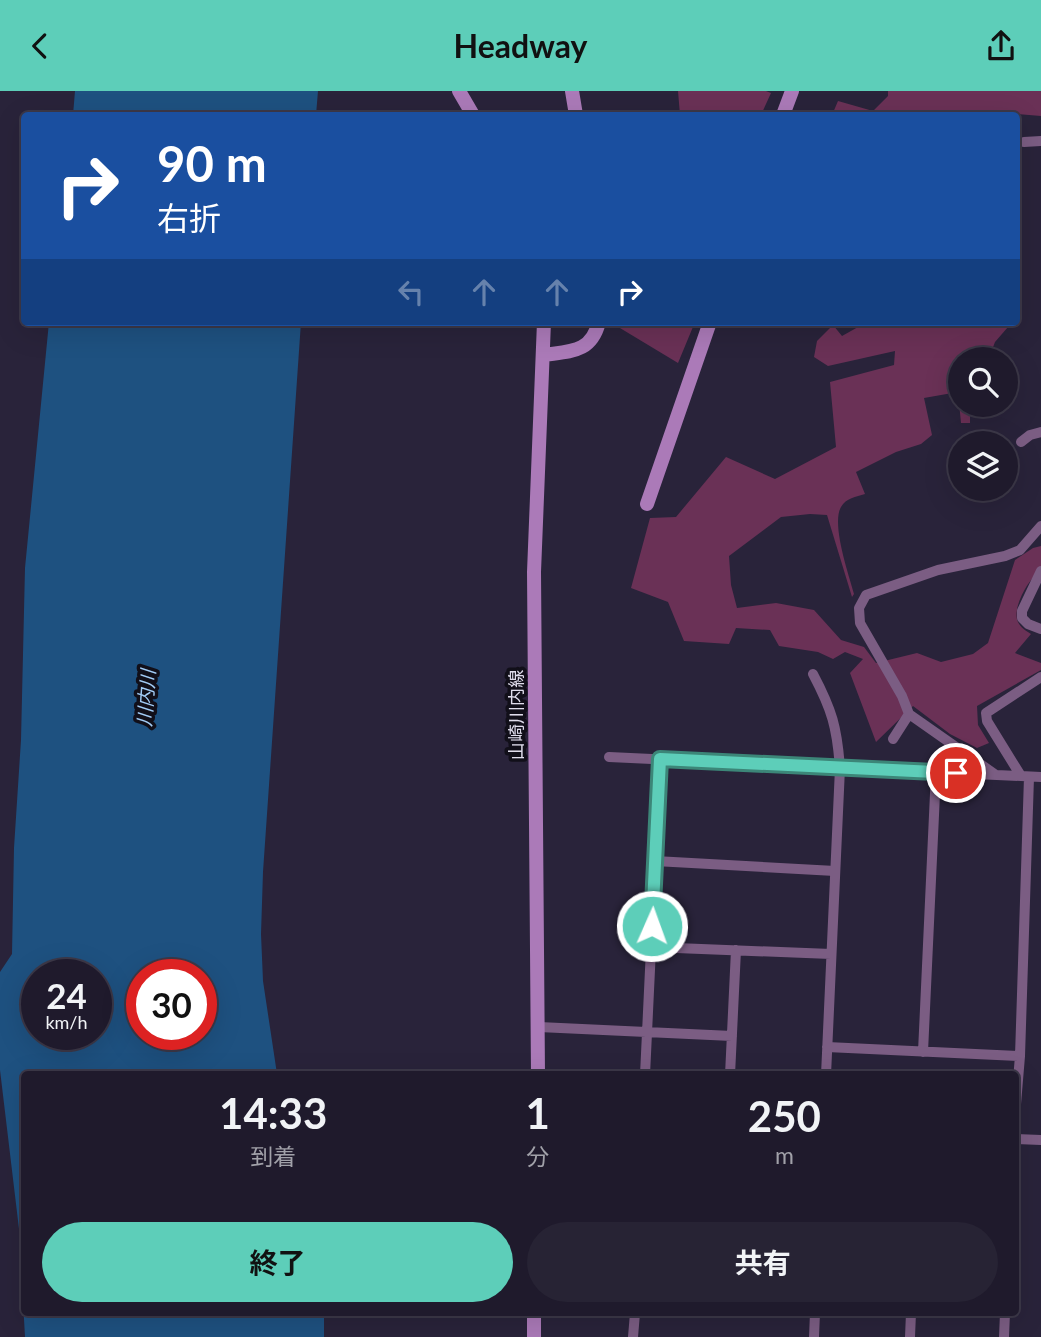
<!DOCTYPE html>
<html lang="ja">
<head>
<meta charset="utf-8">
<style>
	:root { --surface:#1f1a2c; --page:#272334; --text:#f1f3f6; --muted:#a1a1a9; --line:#3c3848; --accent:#5dceb9 }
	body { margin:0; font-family:Lato,"Noto Sans JP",sans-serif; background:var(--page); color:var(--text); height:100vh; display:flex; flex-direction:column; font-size:26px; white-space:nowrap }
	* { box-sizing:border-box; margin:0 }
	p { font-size:23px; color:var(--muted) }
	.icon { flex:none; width:38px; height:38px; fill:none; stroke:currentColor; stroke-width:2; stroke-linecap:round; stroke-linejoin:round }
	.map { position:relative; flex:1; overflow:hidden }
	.sheet { position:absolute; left:21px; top:980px; width:998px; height:245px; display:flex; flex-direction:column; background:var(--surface); border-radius:7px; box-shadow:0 7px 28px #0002,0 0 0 2px var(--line) }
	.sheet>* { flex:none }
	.top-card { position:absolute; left:21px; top:21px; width:999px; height:214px; border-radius:7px; box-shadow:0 7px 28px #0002,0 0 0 2px var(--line); background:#1a4fa0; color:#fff; overflow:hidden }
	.fabs { position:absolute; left:948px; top:256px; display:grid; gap:14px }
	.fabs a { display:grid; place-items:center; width:70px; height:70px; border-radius:50%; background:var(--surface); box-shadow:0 7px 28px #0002,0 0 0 2px var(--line); font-size:35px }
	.speed { position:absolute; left:21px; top:868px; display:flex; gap:14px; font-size:35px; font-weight:700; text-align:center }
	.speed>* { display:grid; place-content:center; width:91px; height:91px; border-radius:50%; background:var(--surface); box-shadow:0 7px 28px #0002,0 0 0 2px var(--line); line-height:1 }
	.speed small { font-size:18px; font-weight:400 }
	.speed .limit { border:10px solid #d22; background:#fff; color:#111 }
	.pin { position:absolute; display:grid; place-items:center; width:60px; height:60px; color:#fff; margin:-30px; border:4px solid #fff; border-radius:50%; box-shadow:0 2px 7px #0007 }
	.me { position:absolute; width:77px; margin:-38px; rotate:2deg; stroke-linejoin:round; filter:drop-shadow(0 0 5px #0008) }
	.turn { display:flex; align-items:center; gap:24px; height:147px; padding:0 21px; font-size:32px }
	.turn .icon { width:91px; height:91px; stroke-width:2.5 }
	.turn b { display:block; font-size:49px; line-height:60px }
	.lanes { display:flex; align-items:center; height:66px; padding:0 21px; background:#0003; justify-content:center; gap:35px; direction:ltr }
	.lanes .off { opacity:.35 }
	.eta { display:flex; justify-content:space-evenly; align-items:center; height:119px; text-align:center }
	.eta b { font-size:42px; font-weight:700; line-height:49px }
	.primary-button { display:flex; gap:14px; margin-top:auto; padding:14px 21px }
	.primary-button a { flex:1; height:80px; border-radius:42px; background:var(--accent); color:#111; font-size:28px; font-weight:700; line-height:80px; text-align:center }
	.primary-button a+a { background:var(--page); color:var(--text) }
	header { display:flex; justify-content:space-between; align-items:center; height:91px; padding:0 21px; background:var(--accent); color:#111; font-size:32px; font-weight:700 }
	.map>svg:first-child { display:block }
	.green { fill:#6a3156 }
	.water { fill:#1e5180; fill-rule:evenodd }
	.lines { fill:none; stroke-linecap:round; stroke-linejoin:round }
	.street { stroke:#7b5d83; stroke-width:10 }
	.secondary { stroke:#ab7ab8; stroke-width:14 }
	.route-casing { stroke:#3c8678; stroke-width:18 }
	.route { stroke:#5dceb9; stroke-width:12 }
	.labels { text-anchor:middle; stroke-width:7; stroke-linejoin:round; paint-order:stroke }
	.street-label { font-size:18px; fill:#e0ddec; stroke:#110f19 }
	.water-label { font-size:19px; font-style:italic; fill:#a2ccf6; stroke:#110f19 }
</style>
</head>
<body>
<header><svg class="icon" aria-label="back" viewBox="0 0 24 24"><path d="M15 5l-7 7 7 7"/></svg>Headway<svg class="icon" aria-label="share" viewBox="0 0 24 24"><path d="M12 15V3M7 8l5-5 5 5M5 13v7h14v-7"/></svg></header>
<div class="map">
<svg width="1041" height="1246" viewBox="0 0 1041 1246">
	<rect width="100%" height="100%" fill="#29233a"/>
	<path class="green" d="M 678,0 L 766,0 L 771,2 L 761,24 L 680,24 Z
		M 888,0 L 1041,0 L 1041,25 L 1017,23 L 832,24 L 838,10 L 873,20 L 888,5 Z
		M 610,231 L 695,231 L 678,272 Z
		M 867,231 L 1007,231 L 1008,236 L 995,251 L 990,264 L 985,268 L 961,268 L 961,313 L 970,313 L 970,332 L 961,332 L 958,301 L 924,307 L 932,344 L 921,353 L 896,361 L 856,381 L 865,403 C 856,406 846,407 841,416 C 831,433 849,484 854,503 L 852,506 L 827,424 L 810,423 L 781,426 L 729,465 L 731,494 L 737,517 L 776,512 L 814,519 L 841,549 L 864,556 L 876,572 L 917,562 L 941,571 L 973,563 L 988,552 L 1015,469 L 1033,457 L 1041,455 L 1041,487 L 1036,484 C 1026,492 1012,519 1018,531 C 1020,536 1026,540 1031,543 L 1015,562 L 1041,572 L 1041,579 L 977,615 L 978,634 L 989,652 L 977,657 L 950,643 L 913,615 L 876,651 L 850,582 L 863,568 L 845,561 L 833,568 L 818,561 L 779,555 L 770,539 L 736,537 L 729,553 L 684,550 L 668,511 L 631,497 L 650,427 L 676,426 L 726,366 L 775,388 L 836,356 L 830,291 L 894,274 L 895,260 L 828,275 L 814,266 L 817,250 L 833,234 L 842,245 Z"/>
	<path class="water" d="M 75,0 L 318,0 L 316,24 L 73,24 Z
		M 49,231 L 301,231 L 263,781 L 261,843 L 263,890 L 277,983 L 24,984 L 24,1222 L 324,1222 L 324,1246 L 25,1246 L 19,1138 L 0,979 L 0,881 L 12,863 L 14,757 L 21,649 L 25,477 ZM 37,884 L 96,884 L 96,943 L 37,943 ZM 142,884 L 201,884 L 201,943 L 142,943 Z"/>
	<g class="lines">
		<path class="street" d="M 1024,51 L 1041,50
			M 1021,351 L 1030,344 L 1041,341
			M 1041,480 L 1022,520 L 1022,527 L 1028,533 L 1041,538
			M 813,583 C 832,619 837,636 840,677 L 826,984
			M 909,623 L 996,684
			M 893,648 L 909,623 L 902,605 L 860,532 L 859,517 L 866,504 L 938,479 L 1005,465 L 1020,459 L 1041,435
			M 609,666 L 1041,686
			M 1021,685 L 987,630 L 986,622 L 1041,586
			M 655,770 L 835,780
			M 651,856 L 831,863
			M 539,936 L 732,945
			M 827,956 L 1020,965
			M 923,961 L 936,681
			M 645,984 L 660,668
			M 730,984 L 736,859
			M 1015,1025 L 1020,965 L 1029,686
			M 1015,1048 L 1041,1049
			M 633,1246 L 635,1222
			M 814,1246 L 815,1222
			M 910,1246 L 911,1222
			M 1004,1246 L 1005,1222"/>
		<path class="secondary" d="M 459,0 L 473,24
			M 572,0 L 576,24
			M 783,24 L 792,0
			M 543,264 C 571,260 591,262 599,231
			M 647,413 L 710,231
			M 538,984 L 534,481 L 544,231
			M 534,1246 L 534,1222"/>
	</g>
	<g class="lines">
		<defs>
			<path id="route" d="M 652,835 L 660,668 L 956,682"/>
		</defs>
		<use href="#route" class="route-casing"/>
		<use href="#route" class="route"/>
	</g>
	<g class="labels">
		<g class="street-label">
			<text transform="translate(517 624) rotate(-90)" y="6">山崎川内線</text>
		</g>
		<g class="water-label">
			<text transform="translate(146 607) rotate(-86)" y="7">川内川</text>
		</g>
	</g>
</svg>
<div class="fabs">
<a><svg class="icon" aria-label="search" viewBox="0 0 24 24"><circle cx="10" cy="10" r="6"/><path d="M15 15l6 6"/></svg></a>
<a><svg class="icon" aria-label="layers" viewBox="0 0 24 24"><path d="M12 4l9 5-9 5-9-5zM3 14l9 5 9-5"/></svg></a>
</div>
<div class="speed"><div>24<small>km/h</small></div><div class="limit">30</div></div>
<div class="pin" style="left:956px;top:682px;background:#d93025"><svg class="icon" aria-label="arrive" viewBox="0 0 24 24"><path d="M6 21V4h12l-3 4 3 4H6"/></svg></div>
<svg class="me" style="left:652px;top:835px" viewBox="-20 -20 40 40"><circle r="17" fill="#5dceb9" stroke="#fff" stroke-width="3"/><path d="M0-11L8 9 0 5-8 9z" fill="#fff"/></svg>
<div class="top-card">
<div class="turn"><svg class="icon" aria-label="right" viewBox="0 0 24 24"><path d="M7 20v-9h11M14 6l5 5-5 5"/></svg><div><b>90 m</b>右折</div></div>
<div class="lanes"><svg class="icon off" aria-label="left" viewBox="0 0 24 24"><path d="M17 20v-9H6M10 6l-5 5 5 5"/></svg><svg class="icon off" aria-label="ahead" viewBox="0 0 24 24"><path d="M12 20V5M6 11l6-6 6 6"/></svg><svg class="icon off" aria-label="ahead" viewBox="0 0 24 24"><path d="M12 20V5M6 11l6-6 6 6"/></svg><svg class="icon" aria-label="right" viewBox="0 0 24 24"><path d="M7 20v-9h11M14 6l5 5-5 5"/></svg></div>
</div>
<section class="sheet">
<div class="eta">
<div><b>14:33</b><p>到着</p></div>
<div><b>1</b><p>分</p></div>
<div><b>250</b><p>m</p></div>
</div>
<div class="primary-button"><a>終了</a><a>共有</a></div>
</section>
</div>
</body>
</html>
